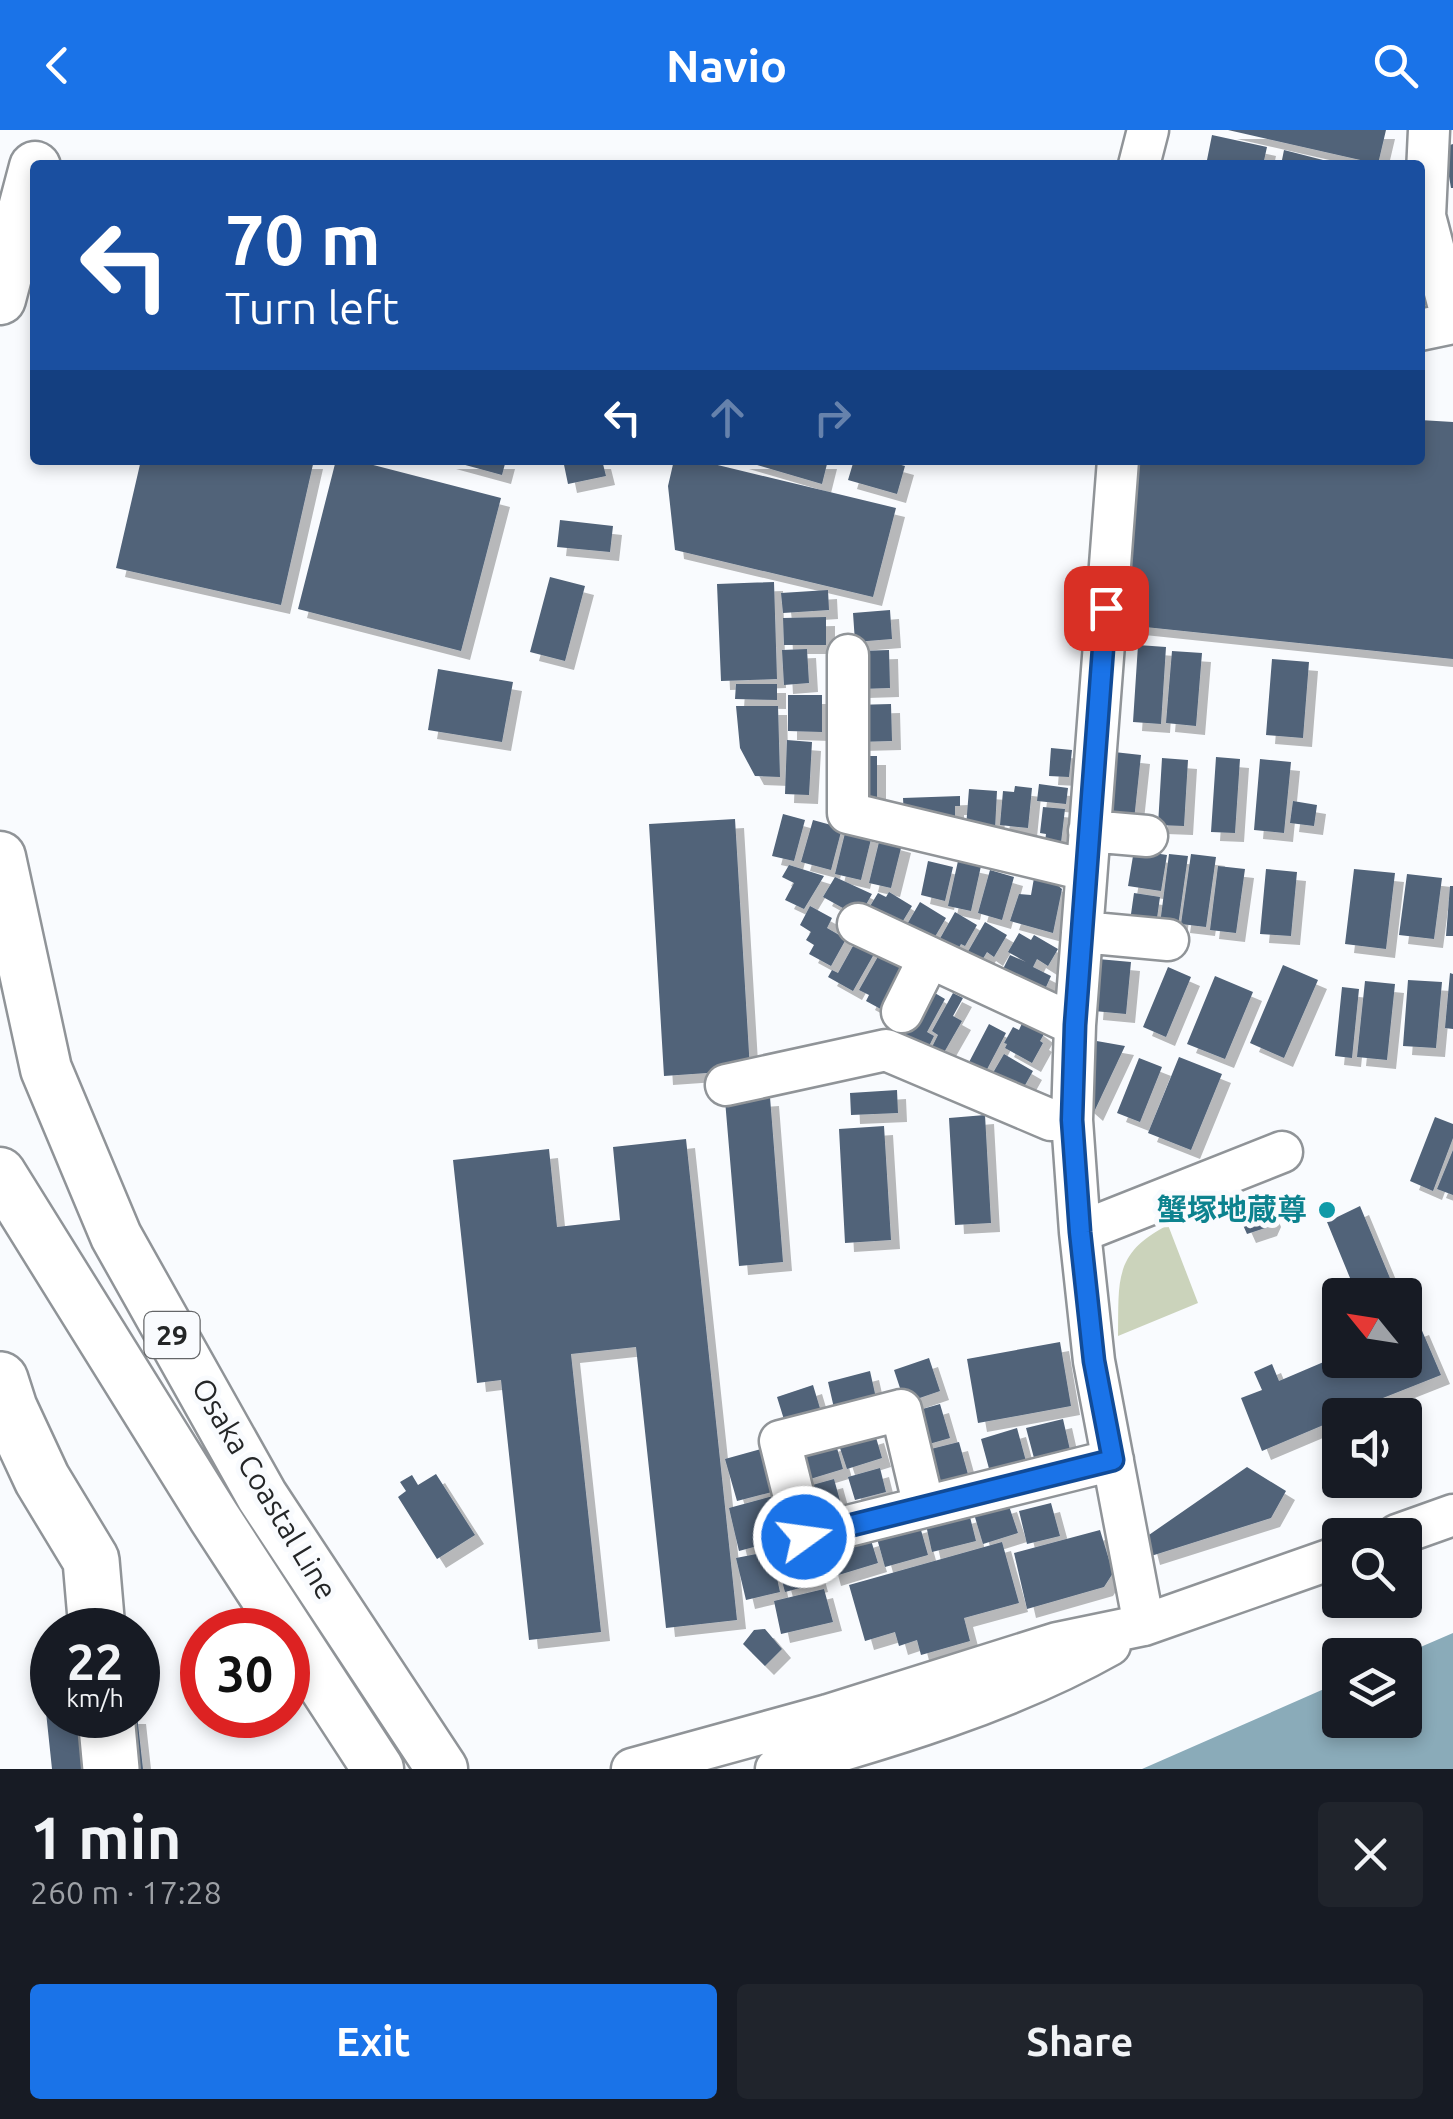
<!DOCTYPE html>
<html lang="en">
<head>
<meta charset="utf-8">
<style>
	:root { --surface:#171b24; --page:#20242c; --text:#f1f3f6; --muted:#9ea1a6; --accent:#1a73e8 }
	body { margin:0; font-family:Ubuntu,"Noto Sans JP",sans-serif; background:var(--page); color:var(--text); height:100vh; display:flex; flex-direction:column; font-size:38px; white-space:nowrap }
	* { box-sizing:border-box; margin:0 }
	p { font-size:32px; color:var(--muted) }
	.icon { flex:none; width:55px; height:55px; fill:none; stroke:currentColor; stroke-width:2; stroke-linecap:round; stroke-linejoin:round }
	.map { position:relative; height:1639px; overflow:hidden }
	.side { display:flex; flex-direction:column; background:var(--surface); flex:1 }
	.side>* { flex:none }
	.banner { position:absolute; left:30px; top:30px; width:1395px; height:305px; border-radius:10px; box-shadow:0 5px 15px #0003; background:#1a4fa0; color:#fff; overflow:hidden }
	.needle { width:65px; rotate:300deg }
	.buttons { position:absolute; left:1322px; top:1148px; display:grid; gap:20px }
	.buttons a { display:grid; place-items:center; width:100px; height:100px; border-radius:10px; background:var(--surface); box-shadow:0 5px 15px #0003; font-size:50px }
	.speed { position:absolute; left:30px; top:1478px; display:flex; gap:20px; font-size:50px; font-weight:700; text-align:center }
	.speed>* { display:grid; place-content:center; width:130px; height:130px; border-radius:50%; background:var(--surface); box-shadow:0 5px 15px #0003; line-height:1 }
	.speed small { font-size:25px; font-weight:400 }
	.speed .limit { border:15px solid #d22; background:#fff; color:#111 }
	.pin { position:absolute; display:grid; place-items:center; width:85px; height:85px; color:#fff; margin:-42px; border-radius:20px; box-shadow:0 5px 15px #0006 }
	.me { position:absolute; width:110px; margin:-55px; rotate:76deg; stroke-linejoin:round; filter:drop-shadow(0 0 8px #0008) }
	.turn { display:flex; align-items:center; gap:35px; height:210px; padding:0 30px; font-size:45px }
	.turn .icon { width:130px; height:130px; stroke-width:2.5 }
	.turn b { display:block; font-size:70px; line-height:85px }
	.lanes { display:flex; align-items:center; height:95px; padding:0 30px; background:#0003; justify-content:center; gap:50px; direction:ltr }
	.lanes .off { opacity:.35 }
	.round { display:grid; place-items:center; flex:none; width:105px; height:105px; border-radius:10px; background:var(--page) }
	.headline { display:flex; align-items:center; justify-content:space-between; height:170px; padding:0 30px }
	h1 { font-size:60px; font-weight:600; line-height:75px }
	.action { display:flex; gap:20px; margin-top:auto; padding:20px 30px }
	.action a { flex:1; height:115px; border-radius:10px; background:var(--accent); color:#fff; font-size:40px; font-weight:600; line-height:115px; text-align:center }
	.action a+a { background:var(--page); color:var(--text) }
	header { display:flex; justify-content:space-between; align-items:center; height:130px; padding:0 30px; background:var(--accent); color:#fff; font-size:45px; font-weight:600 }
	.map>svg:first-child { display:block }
	.green { fill:#cbd3bb }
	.water { fill:#8aabb9 }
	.building { fill:#516379; filter:url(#shadow) }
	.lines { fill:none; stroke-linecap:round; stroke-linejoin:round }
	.minor-casing { stroke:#909498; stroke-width:45 }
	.major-casing { stroke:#909498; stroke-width:55 }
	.highway-casing { stroke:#909498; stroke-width:60 }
	.minor { stroke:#fff; stroke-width:40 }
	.major { stroke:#fff; stroke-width:50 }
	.highway { stroke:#fff; stroke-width:55 }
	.route-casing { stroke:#114b97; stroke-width:25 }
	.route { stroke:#1a73e8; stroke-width:18 }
	.culture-dot { fill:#0f9aa8; stroke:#f9fbfe; stroke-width:4 }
	.labels { text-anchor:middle; stroke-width:10; stroke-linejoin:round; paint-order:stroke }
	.shield { fill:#f9fbfe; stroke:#646668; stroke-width:2.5 }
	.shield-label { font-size:28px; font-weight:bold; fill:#242627 }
	.culture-label { font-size:30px; font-weight:bold; fill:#0d838f; stroke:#f9fbfe; text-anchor:end }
	.street-label { font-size:30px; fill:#242627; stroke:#f9fbfe }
</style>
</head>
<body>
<header><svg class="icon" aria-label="back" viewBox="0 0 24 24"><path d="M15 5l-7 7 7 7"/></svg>Navio<svg class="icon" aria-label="search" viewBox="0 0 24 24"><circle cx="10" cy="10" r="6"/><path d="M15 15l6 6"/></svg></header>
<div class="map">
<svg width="1453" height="1639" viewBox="0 0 1453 1639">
	<defs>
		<filter id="shadow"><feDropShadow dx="9" dy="9" stdDeviation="0" flood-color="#0004"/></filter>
	</defs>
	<rect width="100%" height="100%" fill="#f9fbfe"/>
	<path class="green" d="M 1168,1095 L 1198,1173 L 1118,1206 C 1119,1151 1113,1123 1168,1095 Z"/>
	<path class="water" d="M 1453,1503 L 1453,1639 L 1142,1639 L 1340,1552 L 1340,1590 L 1405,1590 L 1405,1525 L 1402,1525 Z"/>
	<path class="building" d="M 1228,0 L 1386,0 L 1378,34 Z
		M 1212,5 L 1267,17 L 1263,35 L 1206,35 Z
		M 1453,14 L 1453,58 L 1451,58 L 1444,17 Z
		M 1284,20 L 1323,30 L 1322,35 L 1281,35 Z
		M 1420,290 L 1453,292 L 1453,529 L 1126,495 L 1139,330 L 1420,330 Z
		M 141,330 L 314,330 L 281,475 L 116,438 Z
		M 336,330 L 354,330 L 501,368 L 461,521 L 298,479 Z
		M 447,330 L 506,330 L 502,345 Z
		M 563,330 L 602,330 L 606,346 L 568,354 Z
		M 674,330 L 697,330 L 896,378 L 873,467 L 675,420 L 668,356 Z
		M 740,330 L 828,330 L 822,354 Z
		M 854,330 L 883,330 L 905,336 L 897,364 L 848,350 Z
		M 560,390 L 613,396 L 610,422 L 557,417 Z
		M 550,447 L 585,456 L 565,531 L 530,522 Z
		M 774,452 L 777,549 L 721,551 L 717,454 Z
		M 828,460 L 829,480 L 783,483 L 781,463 Z
		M 890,480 L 892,509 L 855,512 L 853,483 Z
		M 826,487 L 826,515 L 784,515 L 783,488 Z
		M 1138,515 L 1166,517 L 1161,594 L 1133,592 Z
		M 807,519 L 809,553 L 784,555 L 782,520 Z
		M 889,520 L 890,558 L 859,559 L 858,521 Z
		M 1172,521 L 1202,523 L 1196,596 L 1166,593 Z
		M 1272,529 L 1309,532 L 1303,608 L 1266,605 Z
		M 438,539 L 513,552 L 502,612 L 428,600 Z
		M 736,554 L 777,554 L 777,570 L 735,569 Z
		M 788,565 L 822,565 L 822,602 L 788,601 Z
		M 891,574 L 892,611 L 855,612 L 854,575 Z
		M 736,576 L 778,576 L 780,647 L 755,646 L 740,618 Z
		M 787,610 L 812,612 L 809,665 L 785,664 Z
		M 1051,618 L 1072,620 L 1069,647 L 1049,646 Z
		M 1114,622 L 1141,625 L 1134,690 L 1107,687 Z
		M 849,626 L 877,626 L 877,668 L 849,668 Z
		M 1216,627 L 1240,629 L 1235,703 L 1211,702 Z
		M 1162,628 L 1188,630 L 1184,696 L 1158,695 Z
		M 1260,629 L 1291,632 L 1284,703 L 1254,700 Z
		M 1039,654 L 1068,658 L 1066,674 L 1037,671 Z
		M 1015,656 L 1032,658 L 1028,698 L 1000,695 L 1003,661 L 1014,662 Z
		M 969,659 L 997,661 L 995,699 L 966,697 Z
		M 960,666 L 960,676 L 955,676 L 955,693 L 904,687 L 903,668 Z
		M 1293,671 L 1317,675 L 1314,696 L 1290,693 Z
		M 1043,677 L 1065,679 L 1060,721 L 1044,719 L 1046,704 L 1040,703 Z
		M 783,684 L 805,690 L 794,731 L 772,726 Z
		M 735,689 L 750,940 L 664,946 L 649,694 Z
		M 813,690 L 842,698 L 831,740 L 801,732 Z
		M 846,699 L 872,705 L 861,750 L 835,744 Z
		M 880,708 L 902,714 L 891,758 L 869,753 Z
		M 1134,720 L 1167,725 L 1161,761 L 1128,756 Z
		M 1169,724 L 1188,726 L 1178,796 L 1160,794 Z
		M 1191,724 L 1216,727 L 1206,797 L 1181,794 Z
		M 928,731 L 953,737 L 945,771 L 921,765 Z
		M 958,731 L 981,736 L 971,781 L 948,776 Z
		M 789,735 L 824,746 L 804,779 L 785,770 L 794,753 L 782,747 Z
		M 1218,736 L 1245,739 L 1236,803 L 1210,800 Z
		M 1266,739 L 1297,742 L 1291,806 L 1260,804 Z
		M 1354,739 L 1395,743 L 1386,819 L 1345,814 Z
		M 990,740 L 1014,747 L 1002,790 L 978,783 Z
		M 1407,744 L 1442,748 L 1434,809 L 1399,805 Z
		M 835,747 L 872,764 L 859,787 L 823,767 Z
		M 1034,748 L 1055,753 L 1062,759 L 1053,803 L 1010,791 L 1019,764 L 1031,765 Z
		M 1450,756 L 1453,756 L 1453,806 L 1446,806 Z
		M 889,762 L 912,776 L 898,799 L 863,788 L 878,763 L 886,767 Z
		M 1134,763 L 1160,767 L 1155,802 L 1129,798 Z
		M 920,772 L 946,788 L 933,810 L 898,810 Z
		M 810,776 L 832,788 L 827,798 L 846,809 L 831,836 L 809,824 L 814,815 L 806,810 L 811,802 L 800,795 Z
		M 955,782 L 977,795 L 965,816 L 961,814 L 956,823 L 933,821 Z
		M 985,792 L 1007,805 L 994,827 L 987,822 L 976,840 L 962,832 Z
		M 1019,803 L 1031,810 L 1034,805 L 1058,819 L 1048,836 L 1037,829 L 1033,837 L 1051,846 L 1041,868 L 999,847 L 1010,825 L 1026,832 L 1008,822 Z
		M 858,807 L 878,817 L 853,861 L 828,847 L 832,840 L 838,843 Z
		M 880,823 L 912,841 L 888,883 L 866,871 L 869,865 L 859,860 Z
		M 1098,829 L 1131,832 L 1126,884 L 1094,881 Z
		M 1283,835 L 1318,850 L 1284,928 L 1250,913 Z
		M 1168,837 L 1191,847 L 1166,907 L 1143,897 Z
		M 1450,843 L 1453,844 L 1453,899 L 1445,898 Z
		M 1215,846 L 1253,862 L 1225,929 L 1187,914 Z
		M 1408,850 L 1442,852 L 1436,918 L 1403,916 Z
		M 1365,851 L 1395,854 L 1387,930 L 1357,927 Z
		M 1342,857 L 1359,859 L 1352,928 L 1335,926 Z
		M 928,859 L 945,869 L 927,902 L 934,906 L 928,918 L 903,904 Z
		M 953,863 L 963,868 L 953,886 L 962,891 L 942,926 L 931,919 L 938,905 L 932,901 Z
		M 1024,889 L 1044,904 L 1040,911 L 1043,913 L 1032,933 L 1005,918 L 1007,914 L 1004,913 L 1013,897 L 1019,900 Z
		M 989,894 L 1006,903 L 984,945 L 967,936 Z
		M 1091,910 L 1125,916 L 1094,982 L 1085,974 Z
		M 1004,924 L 1033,941 L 1020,964 L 990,948 Z
		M 1179,927 L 1222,944 L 1191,1020 L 1148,1003 Z
		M 1139,928 L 1162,937 L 1140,992 L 1117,983 Z
		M 897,960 L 898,983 L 851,985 L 850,963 Z
		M 770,967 L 783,1132 L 739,1136 L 725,970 Z
		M 985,985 L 991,1093 L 955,1095 L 949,988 Z
		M 1435,987 L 1453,994 L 1453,1008 L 1433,1061 L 1410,1051 Z
		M 884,996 L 891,1110 L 845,1113 L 839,999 Z
		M 686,1009 L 737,1490 L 666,1498 L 636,1217 L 571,1224 L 601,1502 L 529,1510 L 501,1250 L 477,1253 L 453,1030 L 549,1019 L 557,1097 L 620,1090 L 613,1017 Z
		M 1453,1020 L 1453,1065 L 1437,1059 Z
		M 1263,1066 L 1272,1088 L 1268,1097 L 1247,1104 L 1235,1077 Z
		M 1360,1076 L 1397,1165 L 1357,1165 L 1327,1092 Z
		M 1420,1196 L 1441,1245 L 1340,1285 L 1340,1288 L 1262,1321 L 1241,1268 L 1262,1260 L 1254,1242 L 1272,1234 L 1279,1251 L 1340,1225 L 1340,1230 L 1405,1230 L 1405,1202 Z
		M 1060,1212 L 1071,1276 L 978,1293 L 967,1229 Z
		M 929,1228 L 940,1261 L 905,1273 L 894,1240 Z
		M 870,1241 L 876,1268 L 834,1278 L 828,1252 Z
		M 813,1255 L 822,1285 L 786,1296 L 777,1267 Z
		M 940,1274 L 950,1308 L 915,1318 L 905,1284 Z
		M 1063,1289 L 1070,1320 L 1034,1328 L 1026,1298 Z
		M 1017,1298 L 1027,1335 L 991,1346 L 981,1309 Z
		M 875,1304 L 882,1328 L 847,1339 L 839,1315 Z
		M 835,1311 L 843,1339 L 797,1353 L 789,1324 Z
		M 959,1312 L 969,1348 L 933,1358 L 923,1321 Z
		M 761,1319 L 772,1362 L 737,1371 L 725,1329 Z
		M 1247,1337 L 1286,1361 L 1271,1388 L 1151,1426 L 1146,1407 Z
		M 880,1338 L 886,1362 L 855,1370 L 848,1347 Z
		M 436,1344 L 475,1405 L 437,1429 L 398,1367 L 406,1361 L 400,1352 L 412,1345 L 418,1355 Z
		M 834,1349 L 842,1378 L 805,1388 L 798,1359 Z
		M 773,1366 L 784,1409 L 739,1421 L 729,1378 Z
		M 1008,1373 L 1018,1403 L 983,1414 L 974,1384 Z
		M 1051,1373 L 1060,1406 L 1027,1414 L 1019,1381 Z
		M 969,1383 L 976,1411 L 932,1422 L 926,1395 Z
		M 919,1393 L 928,1425 L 885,1437 L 876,1405 Z
		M 1100,1400 L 1113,1443 L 1104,1457 L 1027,1479 L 1014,1423 Z
		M 870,1407 L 878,1433 L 832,1447 L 825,1421 Z
		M 1002,1412 L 1019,1473 L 964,1488 L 970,1511 L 921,1525 L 917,1510 L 899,1516 L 895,1502 L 865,1511 L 849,1455 Z
		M 810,1420 L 819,1453 L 785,1462 L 776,1429 Z
		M 771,1421 L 780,1462 L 746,1470 L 736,1428 Z
		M 824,1459 L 833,1492 L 781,1504 L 774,1471 Z
		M 765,1499 L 782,1519 L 765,1536 L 743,1514 L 754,1500 Z
		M 52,1542 L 52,1585 L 137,1585 L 143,1639 L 52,1639 L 42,1544 Z"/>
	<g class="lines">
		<defs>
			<path id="minor" d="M 1139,35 L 1148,0
				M 1420,200 L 1453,193 L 1425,86 L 1429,0
				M 1118,330 L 1075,895 L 1072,990 L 1080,1102 L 1094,1231 L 1144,1495
				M 848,525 L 848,683 L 1086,740
				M 1089,701 L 1147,706
				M 858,794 L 1075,895
				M 1082,802 L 1168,810
				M 902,882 L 929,828
				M 726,955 L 886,920 L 1051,990 L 1072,990
				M 1080,1102 L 1282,1022
				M 924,1377 L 901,1280 L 780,1311 L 804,1407 L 1113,1330
				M 1397,1405 L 1453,1385
				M 632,1639 L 828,1585 L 1057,1513 L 1144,1495 L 1340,1426
				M 776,1639 C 886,1609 1011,1571 1110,1515"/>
			<path id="major" d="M 0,169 L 35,37
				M 0,727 L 46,939 L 116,1106 L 262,1366 L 442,1639
				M 0,1043 L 214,1387 L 378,1639"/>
			<path id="highway" d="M 0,1250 L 9,1278 L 42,1349 L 91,1430 L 97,1500
				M 106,1585 L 111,1639"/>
		</defs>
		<use href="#minor" class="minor-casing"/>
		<use href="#major" class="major-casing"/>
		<use href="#highway" class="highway-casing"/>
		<use href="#minor" class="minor"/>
		<use href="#major" class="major"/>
		<use href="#highway" class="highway"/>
	</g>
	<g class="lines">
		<defs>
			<path id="route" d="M 804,1407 L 1113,1330 L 1094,1231 L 1080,1102 L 1072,990 L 1075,895 L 1106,478"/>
		</defs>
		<use href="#route" class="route-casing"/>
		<use href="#route" class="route"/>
	</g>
	<circle class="culture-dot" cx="1327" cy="1080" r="10"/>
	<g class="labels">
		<rect class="shield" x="144.5" y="1182" width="55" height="46" rx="8"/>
		<g class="shield-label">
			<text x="172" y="1215">29</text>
		</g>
		<g class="culture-label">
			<text x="1307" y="1090">蟹塚地蔵尊</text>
		</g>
		<g class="street-label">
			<text transform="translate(264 1359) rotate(59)" y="10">Osaka Coastal Line</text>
		</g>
	</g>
</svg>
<div class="buttons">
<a><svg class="needle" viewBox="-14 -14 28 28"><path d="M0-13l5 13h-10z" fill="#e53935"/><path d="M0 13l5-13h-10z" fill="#9ea1a6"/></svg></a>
<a><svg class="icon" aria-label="sound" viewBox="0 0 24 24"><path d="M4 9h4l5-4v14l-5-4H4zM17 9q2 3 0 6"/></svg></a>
<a><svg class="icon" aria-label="search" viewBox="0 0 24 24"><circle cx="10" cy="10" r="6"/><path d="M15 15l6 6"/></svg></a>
<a><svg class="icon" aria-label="layers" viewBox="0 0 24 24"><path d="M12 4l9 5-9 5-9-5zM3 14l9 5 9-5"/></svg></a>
</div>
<div class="speed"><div>22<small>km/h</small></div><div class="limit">30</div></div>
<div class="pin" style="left:1106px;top:478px;background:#d93025"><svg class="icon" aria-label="arrive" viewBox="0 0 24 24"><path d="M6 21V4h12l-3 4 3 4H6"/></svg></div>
<svg class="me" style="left:804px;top:1407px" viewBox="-20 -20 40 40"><circle r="17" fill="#1a73e8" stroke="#fff" stroke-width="3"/><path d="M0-11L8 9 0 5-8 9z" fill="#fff"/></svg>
<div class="banner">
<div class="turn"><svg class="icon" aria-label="left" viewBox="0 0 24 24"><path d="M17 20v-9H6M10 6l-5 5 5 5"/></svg><div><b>70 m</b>Turn left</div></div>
<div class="lanes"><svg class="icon" aria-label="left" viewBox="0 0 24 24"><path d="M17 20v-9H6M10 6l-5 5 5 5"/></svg><svg class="icon off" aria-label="ahead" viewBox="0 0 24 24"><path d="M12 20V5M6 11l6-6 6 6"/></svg><svg class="icon off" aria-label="right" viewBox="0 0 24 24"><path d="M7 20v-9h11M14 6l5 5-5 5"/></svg></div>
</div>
</div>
<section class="side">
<div class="headline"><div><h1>1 min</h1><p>260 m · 17:28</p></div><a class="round"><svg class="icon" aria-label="close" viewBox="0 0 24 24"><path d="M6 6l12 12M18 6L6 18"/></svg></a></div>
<div class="action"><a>Exit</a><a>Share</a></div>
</section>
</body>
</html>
